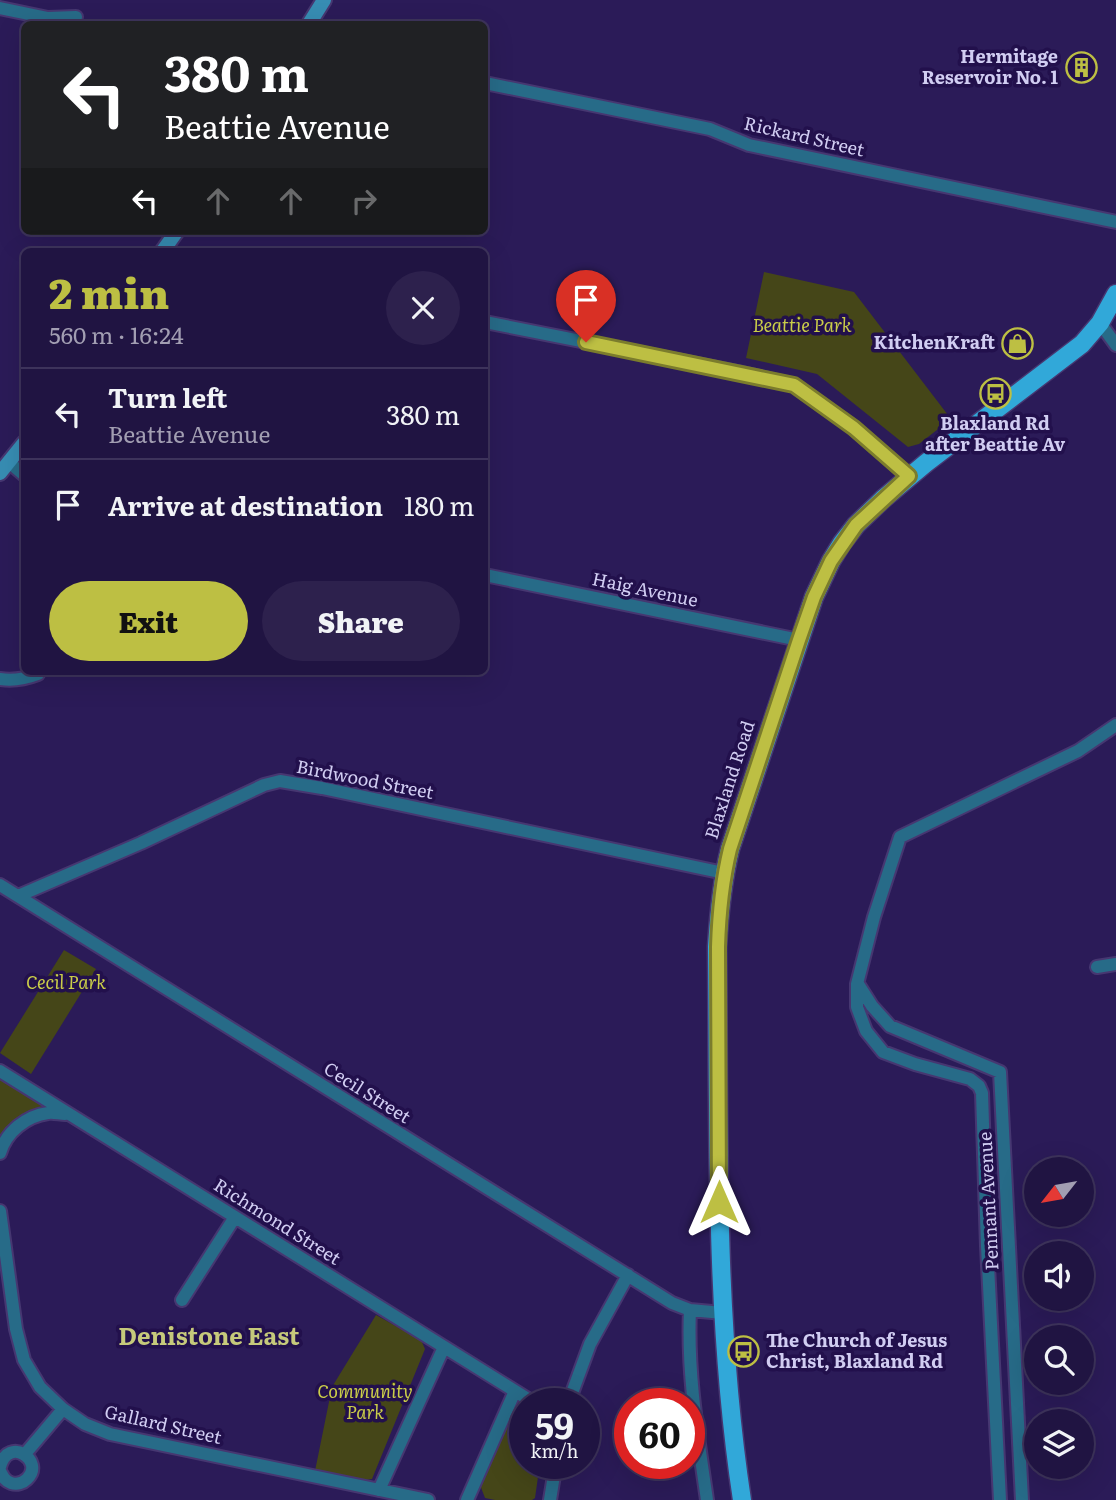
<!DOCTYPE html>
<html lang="en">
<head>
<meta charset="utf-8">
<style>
	:root { --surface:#201442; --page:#2d214d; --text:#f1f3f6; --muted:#a29eb2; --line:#3d335b; --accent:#bdbf43 }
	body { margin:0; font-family:Literata,serif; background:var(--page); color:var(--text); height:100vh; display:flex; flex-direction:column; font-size:26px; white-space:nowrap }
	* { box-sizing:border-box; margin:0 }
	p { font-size:23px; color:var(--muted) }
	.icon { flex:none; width:38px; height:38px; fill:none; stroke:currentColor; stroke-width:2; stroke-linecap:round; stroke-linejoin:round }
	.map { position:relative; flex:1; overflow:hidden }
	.side { position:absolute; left:21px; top:248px; width:467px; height:427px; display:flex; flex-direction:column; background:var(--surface); border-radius:10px; box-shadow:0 7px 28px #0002,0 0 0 2px var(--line) }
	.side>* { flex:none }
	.guide { position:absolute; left:21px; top:21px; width:467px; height:214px; border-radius:10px; box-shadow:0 7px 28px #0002,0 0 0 2px var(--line); background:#202124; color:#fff; overflow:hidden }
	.needle { width:46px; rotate:239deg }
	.controls { position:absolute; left:1024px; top:1157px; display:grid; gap:14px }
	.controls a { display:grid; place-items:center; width:70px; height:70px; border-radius:50%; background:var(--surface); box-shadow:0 7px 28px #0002,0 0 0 2px var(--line); font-size:35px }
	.speed { position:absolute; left:509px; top:1388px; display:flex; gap:14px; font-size:35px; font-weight:700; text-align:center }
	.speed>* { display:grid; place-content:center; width:91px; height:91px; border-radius:50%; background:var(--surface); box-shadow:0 7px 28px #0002,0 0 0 2px var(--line); line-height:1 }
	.speed small { font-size:18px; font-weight:400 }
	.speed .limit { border:10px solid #d22; background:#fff; color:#111 }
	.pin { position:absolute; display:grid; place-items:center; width:60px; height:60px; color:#fff; margin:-72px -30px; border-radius:50% 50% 50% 0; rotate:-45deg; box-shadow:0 0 7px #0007 }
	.pin .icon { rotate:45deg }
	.me { position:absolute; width:77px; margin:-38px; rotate:0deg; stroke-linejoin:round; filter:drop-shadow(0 0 5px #0008) }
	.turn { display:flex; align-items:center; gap:24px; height:147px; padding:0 28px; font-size:32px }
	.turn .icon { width:91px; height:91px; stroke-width:2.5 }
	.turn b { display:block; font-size:49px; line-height:60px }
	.lanes { display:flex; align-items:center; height:66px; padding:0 28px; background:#0003; justify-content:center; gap:35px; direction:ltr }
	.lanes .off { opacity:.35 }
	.round { display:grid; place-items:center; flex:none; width:74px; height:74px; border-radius:37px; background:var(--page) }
	.summary { display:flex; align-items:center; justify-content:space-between; height:119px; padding:0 28px }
	h1 { font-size:42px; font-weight:800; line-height:52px; color:var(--accent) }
	.cta { display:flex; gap:14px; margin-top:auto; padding:14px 28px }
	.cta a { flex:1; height:80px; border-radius:42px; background:var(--accent); color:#111; font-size:28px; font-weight:800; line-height:80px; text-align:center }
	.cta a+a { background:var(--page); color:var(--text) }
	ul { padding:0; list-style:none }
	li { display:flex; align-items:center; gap:21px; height:91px; padding:0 28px; border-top:2px solid var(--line) }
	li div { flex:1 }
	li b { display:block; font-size:26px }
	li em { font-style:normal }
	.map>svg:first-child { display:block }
	.green { fill:#454618 }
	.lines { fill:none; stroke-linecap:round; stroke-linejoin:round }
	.street-casing { stroke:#463771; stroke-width:16 }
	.secondary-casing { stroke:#463771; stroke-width:18 }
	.primary-casing { stroke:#463771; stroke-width:21 }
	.street { stroke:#276b88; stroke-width:12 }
	.secondary { stroke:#378db3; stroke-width:14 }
	.primary { stroke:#31a8d9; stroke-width:18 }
	.route-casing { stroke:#7b7c2c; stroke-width:18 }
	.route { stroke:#bdbf43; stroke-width:12 }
	.labels { text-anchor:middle; stroke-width:7; stroke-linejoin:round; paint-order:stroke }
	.poi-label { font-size:18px; font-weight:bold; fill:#d1cdf2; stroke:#22104c; text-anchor:end }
	.street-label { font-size:18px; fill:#d1cdf2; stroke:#22104c }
	.park-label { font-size:18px; font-style:italic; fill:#cacd49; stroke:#22104c }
	.district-label { font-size:24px; font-weight:bold; fill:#c6c97b; stroke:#22104c }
</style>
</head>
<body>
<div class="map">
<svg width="1116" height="1500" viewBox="0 0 1116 1500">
	<rect width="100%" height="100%" fill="#2b1b58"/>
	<path class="green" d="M 764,272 L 854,292 L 951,419 L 919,444 L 908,447 L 817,374 L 746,358 Z
		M 64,950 L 96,969 L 31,1074 L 0,1053 Z
		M 0,1079 L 47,1108 L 0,1142 Z
		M 376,1315 L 421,1340 L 425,1349 L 372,1479 L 365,1480 L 315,1471 L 332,1387 Z
		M 520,1411 L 525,1414 L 525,1463 L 540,1463 L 535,1498 L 532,1500 L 495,1500 L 485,1498 L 480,1485 L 508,1415 Z"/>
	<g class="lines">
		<defs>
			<path id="street" d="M 0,8 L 48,18 L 76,17
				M 485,83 L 710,129 L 749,145 L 1116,222
				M 485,322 L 738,372 L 794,385 L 854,428 L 909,476
				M 1100,323 L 1116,345
				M 10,463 L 24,475
				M 485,575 L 799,640
				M 0,679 C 13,681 25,679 38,674
				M 0,885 L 672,1303 L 690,1310 L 723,1313
				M 18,896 L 141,843 L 264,785 L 280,781 L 322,788 L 724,873
				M 1097,967 L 1116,964
				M 858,984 L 872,1006 L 890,1026 L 1000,1072 L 1022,1500
				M 0,1071 L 536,1404
				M 0,1153 C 6,1132 26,1116 48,1113 C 53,1112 60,1114 65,1114
				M 0,1211 L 16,1329 L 24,1360 L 40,1387 L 63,1409 L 85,1424 L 110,1434 L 428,1500
				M 182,1300 L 235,1217
				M 690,1310 C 687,1374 698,1437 707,1500
				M 568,1404 L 590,1344 L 628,1275
				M 25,1454 L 63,1409
				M 0,1467 C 8,1435 46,1461 27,1479 C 23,1483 17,1485 11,1483 C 5,1481 3,1477 0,1471
				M 379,1490 L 444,1347
				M 467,1500 L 515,1391
				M 550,1500 L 556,1463
				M 1000,1500 L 987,1246 L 982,1093 L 979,1086 L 970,1079 L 915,1064 L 883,1052 L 866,1031 L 857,1007 L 857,984 L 874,917 L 900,837 L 1078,751 L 1116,725"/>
			<path id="secondary" d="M 309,24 L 324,0
				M 162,252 L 177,231
				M 0,473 L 24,443"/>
			<path id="primary" d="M 742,1500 C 714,1317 719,1131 717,947 C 719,914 722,882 730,849 L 814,597 L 831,561 L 842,543 L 856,525 L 883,499 L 926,463 L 1082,344 L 1100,323 L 1116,294"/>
		</defs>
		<use href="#street" class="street-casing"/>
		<use href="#secondary" class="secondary-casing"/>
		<use href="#primary" class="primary-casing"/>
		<use href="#street" class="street"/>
		<use href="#secondary" class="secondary"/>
		<use href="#primary" class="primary"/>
	</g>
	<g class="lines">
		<defs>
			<path id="route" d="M 586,342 L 794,385 L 854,428 L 909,476 L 856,525 L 831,561 L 814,597 L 799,640 L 730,849 C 722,882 719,914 718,947 L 719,1202"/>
		</defs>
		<use href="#route" class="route-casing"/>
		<use href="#route" class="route"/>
	</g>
	<defs>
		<symbol id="building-ring" viewBox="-11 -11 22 22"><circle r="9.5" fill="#22104c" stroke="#bdbf43" stroke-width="1.5"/><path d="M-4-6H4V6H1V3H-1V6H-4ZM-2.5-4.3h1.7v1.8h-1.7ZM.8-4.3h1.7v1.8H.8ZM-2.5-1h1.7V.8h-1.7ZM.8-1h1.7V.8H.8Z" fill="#bdbf43"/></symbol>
		<symbol id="shop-ring" viewBox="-11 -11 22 22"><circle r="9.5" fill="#22104c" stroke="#bdbf43" stroke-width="1.5"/><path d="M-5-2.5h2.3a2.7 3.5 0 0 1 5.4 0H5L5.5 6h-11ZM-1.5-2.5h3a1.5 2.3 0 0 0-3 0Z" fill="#bdbf43"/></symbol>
		<symbol id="bus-ring" viewBox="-11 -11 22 22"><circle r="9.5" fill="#22104c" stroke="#bdbf43" stroke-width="1.5"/><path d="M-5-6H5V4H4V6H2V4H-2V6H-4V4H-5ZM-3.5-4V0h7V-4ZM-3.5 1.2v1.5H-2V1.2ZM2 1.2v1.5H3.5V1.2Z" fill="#bdbf43"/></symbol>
	</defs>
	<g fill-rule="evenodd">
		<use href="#building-ring" x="1064" y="50" width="35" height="35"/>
		<use href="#shop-ring" x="1000" y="326" width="35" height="35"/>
		<use href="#bus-ring" x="978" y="376" width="35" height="35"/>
		<use href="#bus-ring" x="726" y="1334" width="35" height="35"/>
	</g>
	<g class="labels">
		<g class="poi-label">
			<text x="1058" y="63">Hermitage<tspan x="1058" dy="21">Reservoir No. 1</tspan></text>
			<text x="995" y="349">KitchenKraft</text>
			<text x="995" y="430" text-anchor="middle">Blaxland Rd<tspan x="995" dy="21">after Beattie Av</tspan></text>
			<text x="766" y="1347" text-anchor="start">The Church of Jesus<tspan x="766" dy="21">Christ, Blaxland Rd</tspan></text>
		</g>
		<g class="street-label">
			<text transform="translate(804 137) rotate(13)" y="6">Rickard Street</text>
			<text transform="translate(645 590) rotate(12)" y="6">Haig Avenue</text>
			<text transform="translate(365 780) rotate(11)" y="6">Birdwood Street</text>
			<text transform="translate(730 780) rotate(-72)" y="6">Blaxland Road</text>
			<text transform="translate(367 1093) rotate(32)" y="6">Cecil Street</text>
			<text transform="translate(989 1201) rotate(-93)" y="6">Pennant Avenue</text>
			<text transform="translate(277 1222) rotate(32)" y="6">Richmond Street</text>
			<text transform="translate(163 1425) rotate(13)" y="6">Gallard Street</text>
		</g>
		<g class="park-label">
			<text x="802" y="332">Beattie Park</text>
			<text x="66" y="989">Cecil Park</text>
			<text x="365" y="1398">Community<tspan x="365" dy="21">Park</tspan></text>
		</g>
		<g class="district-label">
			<text x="209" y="1345">Denistone East</text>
		</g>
	</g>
</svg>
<div class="controls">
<a><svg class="needle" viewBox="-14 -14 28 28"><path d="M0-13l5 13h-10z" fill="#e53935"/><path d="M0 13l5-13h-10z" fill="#a29eb2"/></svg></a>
<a><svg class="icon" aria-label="sound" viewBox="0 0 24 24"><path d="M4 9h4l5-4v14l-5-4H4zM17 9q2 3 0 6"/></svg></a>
<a><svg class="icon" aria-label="search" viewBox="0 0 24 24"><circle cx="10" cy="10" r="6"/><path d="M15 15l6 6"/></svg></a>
<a><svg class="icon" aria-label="layers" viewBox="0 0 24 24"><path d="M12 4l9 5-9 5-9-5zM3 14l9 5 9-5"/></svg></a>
</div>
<div class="speed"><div>59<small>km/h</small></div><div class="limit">60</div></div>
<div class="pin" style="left:586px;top:342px;background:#d93025"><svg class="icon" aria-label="arrive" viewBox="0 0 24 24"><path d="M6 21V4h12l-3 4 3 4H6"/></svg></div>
<svg class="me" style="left:719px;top:1202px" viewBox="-20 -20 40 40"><path d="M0-17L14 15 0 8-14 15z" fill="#bdbf43" stroke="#fff" stroke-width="4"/></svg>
<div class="guide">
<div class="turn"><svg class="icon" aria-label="left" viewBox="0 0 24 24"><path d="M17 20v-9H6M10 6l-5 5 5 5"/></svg><div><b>380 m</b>Beattie Avenue</div></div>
<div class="lanes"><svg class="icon" aria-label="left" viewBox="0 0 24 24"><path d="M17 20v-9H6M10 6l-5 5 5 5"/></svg><svg class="icon off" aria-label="ahead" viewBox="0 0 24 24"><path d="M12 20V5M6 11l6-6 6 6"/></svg><svg class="icon off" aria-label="ahead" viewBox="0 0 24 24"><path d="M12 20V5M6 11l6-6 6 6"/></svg><svg class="icon off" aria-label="right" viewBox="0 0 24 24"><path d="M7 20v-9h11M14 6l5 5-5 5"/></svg></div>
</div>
<section class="side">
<div class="summary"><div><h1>2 min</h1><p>560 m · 16:24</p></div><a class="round"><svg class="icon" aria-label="close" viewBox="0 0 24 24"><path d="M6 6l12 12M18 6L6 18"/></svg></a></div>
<ul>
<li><svg class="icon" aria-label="left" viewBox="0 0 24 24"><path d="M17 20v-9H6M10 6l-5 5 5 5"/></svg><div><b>Turn left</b><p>Beattie Avenue</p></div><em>380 m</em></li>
<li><svg class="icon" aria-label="arrive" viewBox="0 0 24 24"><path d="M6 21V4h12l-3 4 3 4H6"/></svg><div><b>Arrive at destination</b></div><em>180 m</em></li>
</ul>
<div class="cta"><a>Exit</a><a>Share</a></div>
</section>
</div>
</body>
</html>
